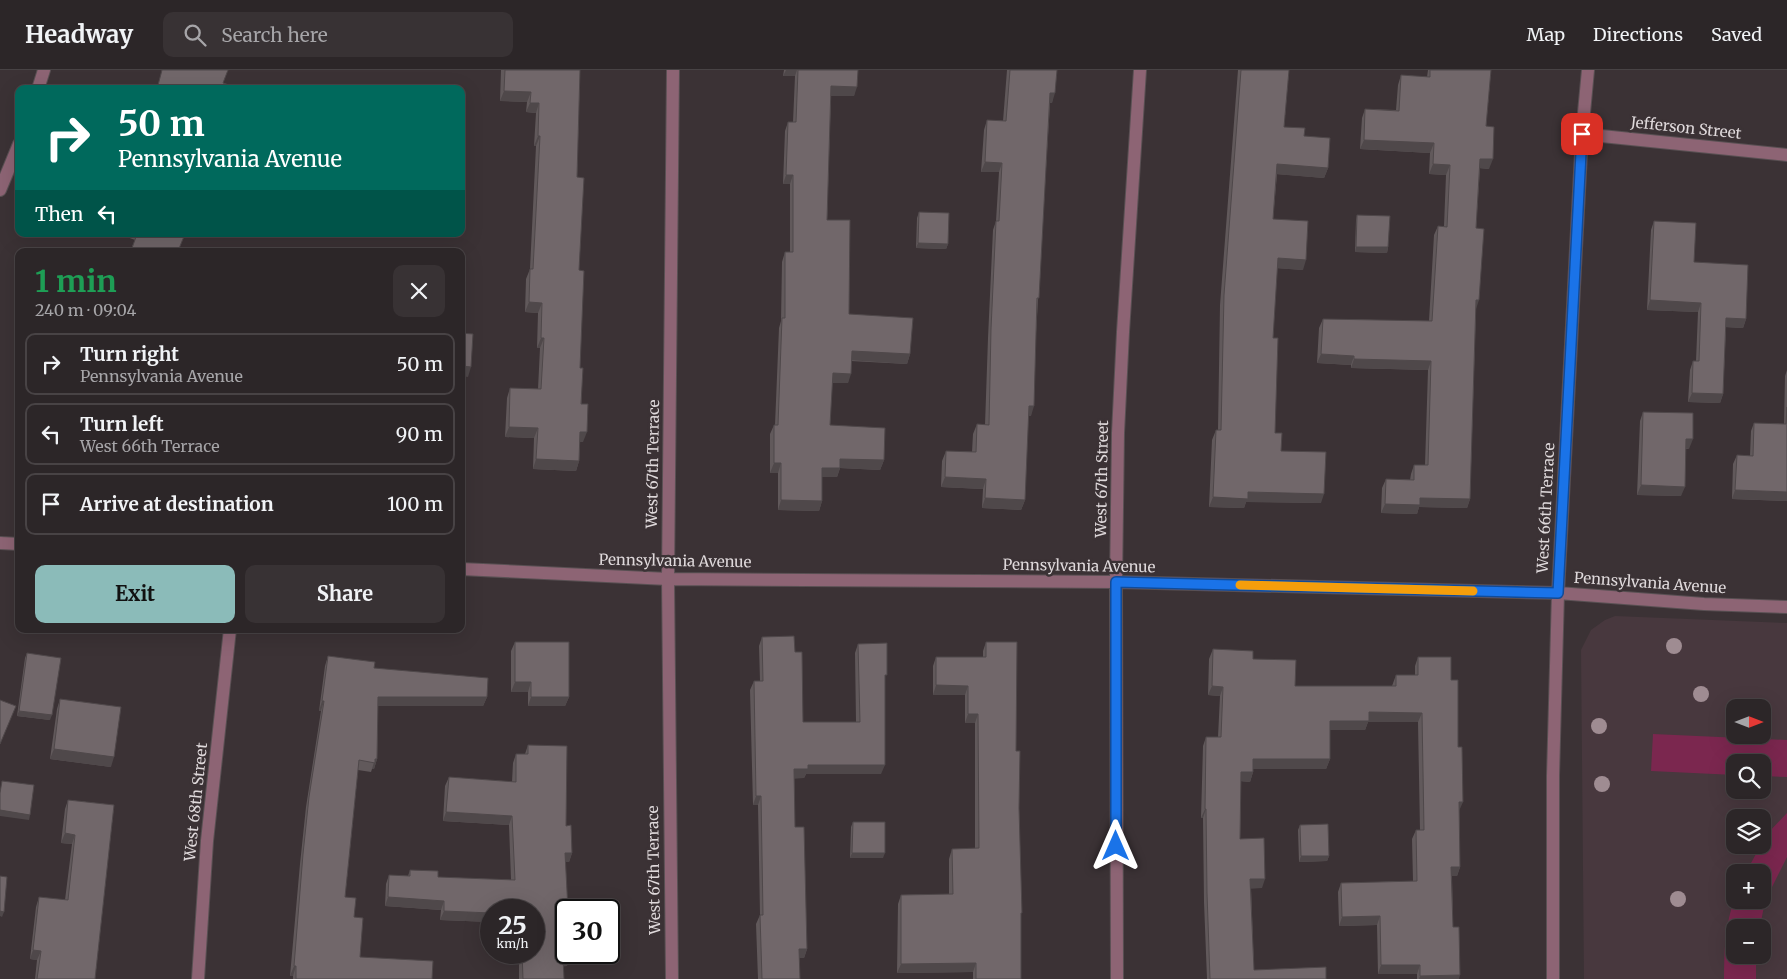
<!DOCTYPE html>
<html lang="en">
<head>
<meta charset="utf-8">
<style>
	:root { --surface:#2c2628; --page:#383234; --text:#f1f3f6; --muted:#a6a5a8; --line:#484345; --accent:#8bbbb9 }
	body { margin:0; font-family:Merriweather,serif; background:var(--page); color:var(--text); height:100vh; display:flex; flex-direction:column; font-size:19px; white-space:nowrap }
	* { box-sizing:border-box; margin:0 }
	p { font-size:16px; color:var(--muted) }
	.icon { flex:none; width:28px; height:28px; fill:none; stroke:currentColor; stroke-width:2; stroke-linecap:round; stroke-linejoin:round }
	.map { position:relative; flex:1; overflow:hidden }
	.drawer { position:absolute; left:15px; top:178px; width:450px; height:385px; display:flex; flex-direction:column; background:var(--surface); border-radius:10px; box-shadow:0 5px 20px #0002,0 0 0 1px var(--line) }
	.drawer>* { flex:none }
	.guide { position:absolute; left:15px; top:15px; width:450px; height:152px; border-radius:10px; box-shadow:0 5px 20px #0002,0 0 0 1px var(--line); background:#00695c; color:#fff; overflow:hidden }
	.needle { width:32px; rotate:90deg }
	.buttons { position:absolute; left:1726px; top:629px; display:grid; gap:10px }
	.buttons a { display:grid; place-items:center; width:45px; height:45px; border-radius:10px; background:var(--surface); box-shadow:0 5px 20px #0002,0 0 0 1px var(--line); font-size:25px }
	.speed { position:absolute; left:480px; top:829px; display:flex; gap:10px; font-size:25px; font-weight:700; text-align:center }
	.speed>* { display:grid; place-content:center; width:65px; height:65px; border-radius:50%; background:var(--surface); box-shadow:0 5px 20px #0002,0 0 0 1px var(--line); line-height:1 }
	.speed small { font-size:12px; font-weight:400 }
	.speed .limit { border:2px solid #111; border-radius:8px; background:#fff; color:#111 }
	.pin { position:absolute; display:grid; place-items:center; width:42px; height:42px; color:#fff; margin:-21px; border-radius:10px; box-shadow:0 2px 8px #0006 }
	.me { position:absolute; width:55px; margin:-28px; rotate:0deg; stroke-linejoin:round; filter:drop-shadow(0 0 4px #0008) }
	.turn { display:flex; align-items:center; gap:18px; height:105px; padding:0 20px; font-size:22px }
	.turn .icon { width:65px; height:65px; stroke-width:2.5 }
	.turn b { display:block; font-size:35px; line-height:42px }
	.then { display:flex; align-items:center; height:48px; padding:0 20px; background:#0003; gap:10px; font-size:19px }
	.round { display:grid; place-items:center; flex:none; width:52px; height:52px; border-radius:10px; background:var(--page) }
	.head { display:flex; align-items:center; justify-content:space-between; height:85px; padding:0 20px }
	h1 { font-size:30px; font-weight:700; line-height:38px; color:#1e9e55 }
	.primary-button { display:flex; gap:10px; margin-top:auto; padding:10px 20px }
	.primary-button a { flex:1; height:58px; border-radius:10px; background:var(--accent); color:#111; font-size:20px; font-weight:700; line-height:58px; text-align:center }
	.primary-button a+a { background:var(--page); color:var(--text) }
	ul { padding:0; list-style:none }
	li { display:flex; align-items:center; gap:15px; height:62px; margin:0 10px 8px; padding:0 10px; border:2px solid var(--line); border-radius:10px }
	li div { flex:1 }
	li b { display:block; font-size:19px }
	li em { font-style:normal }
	header { display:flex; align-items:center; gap:30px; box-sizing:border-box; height:70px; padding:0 25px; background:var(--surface); border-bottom:1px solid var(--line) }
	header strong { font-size:24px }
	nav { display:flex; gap:28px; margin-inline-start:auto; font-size:18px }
	.search { width:350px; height:45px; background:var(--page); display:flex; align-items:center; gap:12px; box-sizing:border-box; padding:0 18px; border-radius:10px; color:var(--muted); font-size:19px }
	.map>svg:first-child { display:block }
	.built { fill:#48383e; fill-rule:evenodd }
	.green { fill:#7b274f }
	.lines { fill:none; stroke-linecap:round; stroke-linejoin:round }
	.minor-casing { stroke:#595053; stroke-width:14 }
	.minor { stroke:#8d6474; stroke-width:12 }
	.tree { fill:#9f8c92 }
	.wall { fill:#61595b }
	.shaded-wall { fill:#4f484a }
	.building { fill:#71676a; stroke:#4f484a }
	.route-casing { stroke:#114b97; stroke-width:12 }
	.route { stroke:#1a73e8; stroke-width:9 }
	.slow { stroke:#f59e0b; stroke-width:9 }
	.labels { text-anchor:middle; stroke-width:5; stroke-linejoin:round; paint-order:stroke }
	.street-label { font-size:15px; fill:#dfd9db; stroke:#3b3235 }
</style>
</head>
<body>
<header>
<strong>Headway</strong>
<div class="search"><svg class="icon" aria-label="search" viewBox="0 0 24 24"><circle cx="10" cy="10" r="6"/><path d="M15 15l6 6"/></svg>Search here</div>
<nav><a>Map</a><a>Directions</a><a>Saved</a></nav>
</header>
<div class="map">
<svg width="1787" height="909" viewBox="0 0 1787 909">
	<rect width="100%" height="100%" fill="#3b3235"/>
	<path class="built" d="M 1615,546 L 1787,553 L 1787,909 L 1584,909 L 1581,580 L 1591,560 L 1605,550 ZM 1735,638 L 1762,638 L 1762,665 L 1735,665 ZM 1735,692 L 1762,692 L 1762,720 L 1735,720 ZM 1735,748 L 1762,748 L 1762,775 L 1735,775 ZM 1735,802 L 1762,802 L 1762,830 L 1735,830 ZM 1735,858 L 1762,858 L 1762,885 L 1735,885 Z"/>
	<path class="green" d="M 1653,664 L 1787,670 L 1787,707 L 1763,706 L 1762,692 L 1735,692 L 1735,705 L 1651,701 Z
		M 1787,743 L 1787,787 L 1765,831 L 1760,857 L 1735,858 L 1735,885 L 1756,885 L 1756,909 L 1724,909 C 1724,882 1725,853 1735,828 L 1735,830 L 1762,830 L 1762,802 L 1746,802 L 1761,775 L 1762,775 L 1768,763 Z"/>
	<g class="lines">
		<defs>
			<path id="minor" d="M 38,19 L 44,0
				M 1582,64 L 1787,85
				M 0,120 L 19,74
				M 0,473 L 19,474
				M 461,499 L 668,509 L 1116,512 L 1558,523 L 1704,534 L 1787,537
				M 198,909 L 207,771 L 230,559
				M 672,909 L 668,509 L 673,0
				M 1117,909 L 1116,512 L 1118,363 L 1123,262 L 1140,0
				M 1553,909 L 1553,706 L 1558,523 L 1582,64 L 1588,0"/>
		</defs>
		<use href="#minor" class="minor-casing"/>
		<use href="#minor" class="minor"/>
	</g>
	<g class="tree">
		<circle cx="1674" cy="576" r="8"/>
		<circle cx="1701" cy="624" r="8"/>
		<circle cx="1599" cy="656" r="8"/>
		<circle cx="1602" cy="714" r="8"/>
		<circle cx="1678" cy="829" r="8"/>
	</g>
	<path class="wall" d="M 501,0 L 580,0 L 577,107 L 579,200 L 580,298 L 583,372 L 580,372 L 579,391 L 576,401 L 533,399 L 534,368 L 505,367 L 507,328 L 510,318 L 538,319 L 540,278 L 537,278 L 538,243 L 525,242 L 526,209 L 530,199 L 536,76 L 534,76 L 536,43 L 526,42 L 527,32 L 500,31 Z
		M 784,0 L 858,0 L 854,26 L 831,26 L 827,150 L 849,244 L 910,284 L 907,294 L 851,291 L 848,313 L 832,313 L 830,355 L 884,390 L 880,400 L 840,398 L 837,407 L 822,407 L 822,431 L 819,441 L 778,440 L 778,403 L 770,403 L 770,364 L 774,355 L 775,355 L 779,258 L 781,251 L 782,192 L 785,182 L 790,182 L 790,114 L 783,114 L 785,61 L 788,52 L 793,52 L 795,6 L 783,6 Z
		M 1007,0 L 1057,0 L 1052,33 L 1050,33 L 1031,346 L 1028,346 L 1025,430 L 1021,440 L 982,438 L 983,419 L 941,417 L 942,391 L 946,381 L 972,382 L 973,364 L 977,354 L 985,355 L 988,268 L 993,160 L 996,151 L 999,102 L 981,102 L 984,60 L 987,50 L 1003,51 Z
		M 1238,0 L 1289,0 L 1284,57 L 1304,66 L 1328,98 L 1324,108 L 1277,104 L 1273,149 L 1303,200 L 1277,198 L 1273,268 L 1275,363 L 1281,381 L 1321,433 L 1246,432 L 1244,438 L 1209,437 L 1212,370 L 1216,360 L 1218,360 L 1220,235 Z
		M 1428,0 L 1491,0 L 1486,56 L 1489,99 L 1480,98 L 1476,158 L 1476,239 L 1470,429 L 1467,438 L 1419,437 L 1417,444 L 1381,443 L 1382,418 L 1386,409 L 1410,410 L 1411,404 L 1414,395 L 1425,395 L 1428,300 L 1351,298 L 1351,295 L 1317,293 L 1319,258 L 1323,249 L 1429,251 L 1434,165 L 1438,156 L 1444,156 L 1446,105 L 1429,104 L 1430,83 L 1360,79 L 1362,48 L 1365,39 L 1396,40 L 1398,15 L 1401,5 L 1427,7 Z
		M 919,142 L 948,174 L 946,179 L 916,178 L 917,148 Z
		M 1357,145 L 1388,177 L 1387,183 L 1355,182 L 1356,150 Z
		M 1654,151 L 1694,192 L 1746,249 L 1743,258 L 1726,257 L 1723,324 L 1720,333 L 1688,332 L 1690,300 L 1693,291 L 1696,291 L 1698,242 L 1647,240 L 1651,160 Z
		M 128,164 L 185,164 L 178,181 L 130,181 L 135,170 L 127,167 Z
		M 1787,300 L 1787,431 L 1732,429 L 1733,394 L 1737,385 L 1750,386 L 1751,361 L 1754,353 L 1784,354 L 1785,306 Z
		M 1643,342 L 1689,379 L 1685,379 L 1681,426 L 1637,425 L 1640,351 Z
		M 762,567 L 795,582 L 803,652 L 856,652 L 855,583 L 858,574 L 885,613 L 881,704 L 806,704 L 804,708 L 794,708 L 795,757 L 807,879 L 804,888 L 799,888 L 800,909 L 758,909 L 756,854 L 760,845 L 758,735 L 753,735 L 750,620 L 754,611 L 760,611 L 759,576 Z
		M 515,572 L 569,627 L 565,636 L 528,636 L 528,622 L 511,622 L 511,581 Z
		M 986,572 L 1016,681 L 1019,738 L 1021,909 L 973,909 L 973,902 L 897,903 L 898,834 L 901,825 L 949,824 L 949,789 L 952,779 L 975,779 L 975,653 L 965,653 L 965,625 L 933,625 L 933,596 L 936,587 L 983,587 L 983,581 Z
		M 1213,579 L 1253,589 L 1295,616 L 1392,616 L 1396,605 L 1415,605 L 1415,596 L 1418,587 L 1451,610 L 1458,677 L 1460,797 L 1457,806 L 1452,806 L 1453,857 L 1459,909 L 1417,909 L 1417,904 L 1378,904 L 1377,855 L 1339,856 L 1338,822 L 1341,813 L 1413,811 L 1412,769 L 1416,760 L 1420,760 L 1418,652 L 1368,652 L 1365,660 L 1330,660 L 1330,689 L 1326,699 L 1253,699 L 1253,702 L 1250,712 L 1241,711 L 1240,769 L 1262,818 L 1251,818 L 1254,900 L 1326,909 L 1207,909 L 1204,832 L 1203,748 L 1201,748 L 1203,676 L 1206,667 L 1218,667 L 1220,626 L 1208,625 L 1209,589 Z
		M 27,583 L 50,650 L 17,646 L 25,588 Z
		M 328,586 L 487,627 L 483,636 L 378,636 L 377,689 L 374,699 L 372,699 L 371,702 L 358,700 L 345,827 L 354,847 L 360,887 L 432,909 L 293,909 L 293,906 L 290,906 L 300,794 L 306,737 L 321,641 L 319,641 L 325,596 Z
		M 60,629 L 111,697 L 50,689 L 57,639 Z
		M 528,675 L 566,756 L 572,783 L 569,792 L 565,792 L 567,896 L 564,896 L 564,909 L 519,909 L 519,882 L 534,882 L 534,840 L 491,840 L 491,852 L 440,850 L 441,840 L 385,836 L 386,814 L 389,805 L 408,806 L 410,800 L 438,807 L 511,810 L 509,755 L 443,751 L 445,716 L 449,707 L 512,712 L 513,693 L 516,684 L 525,684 Z
		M 68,730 L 114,735 L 95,909 L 35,909 L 37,890 L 30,889 L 36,837 L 39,827 L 65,830 L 72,774 L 61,773 L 65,739 Z
		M 853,752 L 883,788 L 850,788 L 851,757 Z
		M 1300,755 L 1329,786 L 1327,791 L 1299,792 L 1298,760 Z"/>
	<path class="shaded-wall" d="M 786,0 L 797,0 L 795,6 L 783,6 Z
		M 831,16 L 857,17 L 854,26 L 828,26 Z
		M 504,21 L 531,22 L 527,32 L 500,31 Z
		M 1050,23 L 1055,23 L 1052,33 L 1047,33 Z
		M 530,33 L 539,33 L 536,43 L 526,42 Z
		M 538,66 L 540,66 L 536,76 L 534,76 Z
		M 1364,70 L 1434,73 L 1430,83 L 1360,79 Z
		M 1480,89 L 1493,89 L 1489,99 L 1477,98 Z
		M 985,92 L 1002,93 L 999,102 L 981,102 Z
		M 1277,94 L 1328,98 L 1324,108 L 1274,104 Z
		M 1433,94 L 1450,95 L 1446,105 L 1429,104 Z
		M 786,105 L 793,105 L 790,114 L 783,114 Z
		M 918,173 L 948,174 L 946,179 L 916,178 Z
		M 1356,177 L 1388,177 L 1387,183 L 1355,182 Z
		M 1278,188 L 1306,190 L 1303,200 L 1274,198 Z
		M 1476,230 L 1479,230 L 1476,239 Z
		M 1650,230 L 1701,233 L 1698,242 L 1647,240 Z
		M 529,232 L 542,233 L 538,243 L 525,242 Z
		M 1726,248 L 1746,249 L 1743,258 L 1723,257 Z
		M 541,268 L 544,268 L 540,278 L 537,278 Z
		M 852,281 L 910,284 L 907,294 L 848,290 Z
		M 1321,284 L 1354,286 L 1351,295 L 1317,293 Z
		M 1354,289 L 1431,291 L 1428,300 L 1351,298 Z
		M 461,296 L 471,297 L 468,307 L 461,306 Z
		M 833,303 L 851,304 L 848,313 L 829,313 Z
		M 1692,323 L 1723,324 L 1720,333 L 1688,332 Z
		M 1029,336 L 1034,336 L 1031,346 L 1025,346 Z
		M 509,357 L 538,358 L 534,368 L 505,367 Z
		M 580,362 L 587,362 L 583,372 L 577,372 Z
		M 1686,369 L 1693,369 L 1689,379 L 1682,378 Z
		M 536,389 L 579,391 L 576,401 L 533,399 Z
		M 840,389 L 884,390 L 880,400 L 840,398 L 837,407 L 819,407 L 822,398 Z
		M 774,393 L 781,393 L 778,403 L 770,403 Z
		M 945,407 L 986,409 L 983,419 L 941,417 Z
		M 1641,415 L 1685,417 L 1681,426 L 1637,425 Z
		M 1735,420 L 1787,422 L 1787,431 L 1732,429 Z
		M 1248,422 L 1324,424 L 1321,433 L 1246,432 L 1244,438 L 1209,437 L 1213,427 Z
		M 985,428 L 1025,430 L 1021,440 L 982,438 Z
		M 1420,428 L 1470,429 L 1467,438 L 1419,437 L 1417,444 L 1381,443 L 1385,434 Z
		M 781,430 L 822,431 L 819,441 L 778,440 Z
		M 515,612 L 531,612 L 528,622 L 511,622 Z
		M 936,615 L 968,616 L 965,625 L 933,625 Z
		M 1212,616 L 1223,617 L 1220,626 L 1208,625 Z
		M 378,627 L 487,627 L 483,636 L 374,636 Z
		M 531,627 L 569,627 L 565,636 L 528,636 Z
		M 322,631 L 324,631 L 321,641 L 319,641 Z
		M 19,641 L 52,645 L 50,650 L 17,646 Z
		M 1369,642 L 1422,643 L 1418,652 L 1368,652 L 1365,660 L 1326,660 L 1330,651 Z
		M 968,644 L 978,644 L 975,653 L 965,653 Z
		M 54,679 L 114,687 L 111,697 L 50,689 Z
		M 375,689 L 377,689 L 374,699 L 372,699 Z
		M 1253,689 L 1330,689 L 1326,699 L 1250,699 Z
		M 808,695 L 885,695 L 881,704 L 806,704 L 804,708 L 791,709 L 794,699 Z
		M 1241,702 L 1253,702 L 1250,712 L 1238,711 Z
		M 756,726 L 761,726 L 758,735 L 753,735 Z
		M 1459,732 L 1463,732 L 1459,741 L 1455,741 Z
		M 1205,739 L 1206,739 L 1203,748 L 1201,748 Z
		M 0,740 L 30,745 L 29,750 L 0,746 Z
		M 446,742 L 512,746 L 509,755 L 443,751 Z
		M 65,763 L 75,765 L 72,774 L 61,773 Z
		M 565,783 L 572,783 L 569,792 L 562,792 Z
		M 852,783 L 885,783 L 883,788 L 850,788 Z
		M 1301,786 L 1329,786 L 1327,791 L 1299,792 Z
		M 1451,797 L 1460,797 L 1457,806 L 1448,806 Z
		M 1250,809 L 1265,809 L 1262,818 L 1247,819 Z
		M 388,827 L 444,831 L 441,840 L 385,836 Z
		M 0,841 L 4,842 L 2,847 L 0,846 Z
		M 444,841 L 491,843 L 491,852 L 440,850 Z
		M 1380,846 L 1377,855 L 1339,856 L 1342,847 Z
		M 799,879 L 807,879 L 804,888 L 795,888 Z
		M 33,880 L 41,881 L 37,890 L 30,889 Z
		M 570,887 L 567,896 L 560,897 L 563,888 Z
		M 976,893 L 973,902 L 897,903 L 901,894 Z
		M 1381,895 L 1420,895 L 1417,904 L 1378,904 Z
		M 294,896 L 296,896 L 293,906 L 290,906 Z
		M 1460,905 L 1459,909 L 1419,909 L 1420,906 Z"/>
	<path class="building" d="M 162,0 L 228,0 L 223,13 L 229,15 L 228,19 L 157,19 Z
		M 505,0 L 580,0 L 577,107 L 584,108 L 579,200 L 584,201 L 580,298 L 583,298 L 581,334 L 588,334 L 587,362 L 580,362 L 579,391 L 536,389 L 538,358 L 509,357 L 510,318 L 541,319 L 544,268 L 541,268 L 542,233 L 529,232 L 530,199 L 533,199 L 540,66 L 538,66 L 539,33 L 530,33 L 531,22 L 504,21 Z
		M 798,0 L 858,0 L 857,17 L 831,16 L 827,150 L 850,150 L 849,244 L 913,248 L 910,284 L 852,281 L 851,304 L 833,303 L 830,355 L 885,358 L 884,390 L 840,389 L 840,398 L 822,398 L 822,431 L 781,430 L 781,393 L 774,393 L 774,355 L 778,355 L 782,248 L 785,248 L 785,182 L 793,182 L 793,105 L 786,105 L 788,52 L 796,52 Z
		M 1010,0 L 1057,0 L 1055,23 L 1050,23 L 1039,228 L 1037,228 L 1034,336 L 1029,336 L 1025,430 L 985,428 L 986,409 L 945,407 L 946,381 L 976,382 L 977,354 L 989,355 L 991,259 L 996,151 L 999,151 L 1002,93 L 985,92 L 987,50 L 1006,51 Z
		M 1241,0 L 1289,0 L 1284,57 L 1305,58 L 1304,66 L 1330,68 L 1328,98 L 1277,94 L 1273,149 L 1308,151 L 1306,190 L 1278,188 L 1273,268 L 1278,268 L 1275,363 L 1282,363 L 1281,381 L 1326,382 L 1324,424 L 1248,422 L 1248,429 L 1213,427 L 1216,360 L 1221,360 L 1224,225 Z
		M 1430,0 L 1491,0 L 1486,56 L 1494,57 L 1493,89 L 1480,89 L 1476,158 L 1484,159 L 1479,230 L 1476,230 L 1470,429 L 1420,428 L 1420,435 L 1385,434 L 1386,409 L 1414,410 L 1414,395 L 1428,395 L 1431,291 L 1354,289 L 1354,286 L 1321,284 L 1323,249 L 1432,251 L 1438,156 L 1447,157 L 1450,95 L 1433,94 L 1434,73 L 1364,70 L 1365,39 L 1399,41 L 1401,5 L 1430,7 Z
		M 919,142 L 949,143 L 948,174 L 918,173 Z
		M 1357,145 L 1390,146 L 1388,177 L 1356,177 Z
		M 1654,151 L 1696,153 L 1694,192 L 1748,195 L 1746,249 L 1726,248 L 1723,324 L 1692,323 L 1693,291 L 1699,291 L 1701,233 L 1650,230 Z
		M 137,164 L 185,164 L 178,181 L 141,181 L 132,178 Z
		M 461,263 L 473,264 L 471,297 L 461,296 Z
		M 1787,337 L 1787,422 L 1735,420 L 1737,385 L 1753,386 L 1754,353 L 1786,354 Z
		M 1643,342 L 1693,343 L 1693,369 L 1686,369 L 1685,417 L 1641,415 Z
		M 794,566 L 795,582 L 802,582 L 803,652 L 860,652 L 858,574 L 887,573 L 887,605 L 885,605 L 885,695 L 808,695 L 808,699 L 794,699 L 795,757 L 804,757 L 807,879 L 799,879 L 800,909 L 762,909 L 760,845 L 763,845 L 761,726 L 756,726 L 754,611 L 763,611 L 762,567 Z
		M 515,572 L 569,572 L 569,627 L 531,627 L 531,612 L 515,612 Z
		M 986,572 L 1017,572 L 1016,681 L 1020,681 L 1019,738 L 1022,843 L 1021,843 L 1021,909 L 976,909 L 976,893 L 901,894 L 901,825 L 953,824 L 952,779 L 979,778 L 978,644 L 968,644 L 968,616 L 936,615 L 936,587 L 986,587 Z
		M 1213,579 L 1253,581 L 1253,589 L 1296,590 L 1295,616 L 1396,616 L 1396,605 L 1418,605 L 1418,587 L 1451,587 L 1451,610 L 1458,610 L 1458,677 L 1462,677 L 1463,732 L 1459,732 L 1460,797 L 1451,797 L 1453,857 L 1459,857 L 1460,905 L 1420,906 L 1420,895 L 1381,895 L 1380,846 L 1342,847 L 1341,813 L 1417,811 L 1416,760 L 1424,760 L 1422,643 L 1369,642 L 1369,651 L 1330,651 L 1330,689 L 1253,689 L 1253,702 L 1241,702 L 1240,769 L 1264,768 L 1265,809 L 1250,809 L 1254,900 L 1326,897 L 1326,909 L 1210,909 L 1207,823 L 1206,739 L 1205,739 L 1206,667 L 1221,667 L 1223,617 L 1212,616 Z
		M 27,583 L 61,588 L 52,645 L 19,641 Z
		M 328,586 L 375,592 L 374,598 L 488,608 L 487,627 L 378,627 L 377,689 L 375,689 L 375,693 L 359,690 L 345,827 L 356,828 L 354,847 L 363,848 L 360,887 L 433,891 L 432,909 L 296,909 L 296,896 L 294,896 L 303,784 L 309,727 L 324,631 L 322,631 Z
		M 60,629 L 121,637 L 114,687 L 54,679 Z
		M 0,630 L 16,636 L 0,674 Z
		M 528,675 L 567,676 L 566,756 L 571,755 L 572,783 L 565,783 L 568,840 L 566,840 L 566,882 L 570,882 L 570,887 L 563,888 L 564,909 L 523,909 L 522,882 L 534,882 L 534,840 L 491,840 L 491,843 L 444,841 L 444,831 L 388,827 L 389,805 L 410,806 L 410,800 L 438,801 L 438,807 L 515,810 L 512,746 L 446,742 L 449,707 L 516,712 L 516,684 L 528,684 Z
		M 2,711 L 34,715 L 30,745 L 0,740 L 0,723 Z
		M 68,730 L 114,735 L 95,909 L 37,909 L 41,881 L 33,880 L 39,827 L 68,830 L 75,765 L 65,763 Z
		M 853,752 L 885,752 L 885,783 L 852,783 Z
		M 1328,754 L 1329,786 L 1301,786 L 1300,755 Z
		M 0,806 L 7,807 L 4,842 L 0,841 Z"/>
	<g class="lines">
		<defs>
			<path id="route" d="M 1116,776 L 1116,512 L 1558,523 L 1582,64"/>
		</defs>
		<use href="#route" class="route-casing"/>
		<use href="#route" class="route"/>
		<path class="slow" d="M 1240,515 L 1473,521"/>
	</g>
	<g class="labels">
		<g class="street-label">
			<text transform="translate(1686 58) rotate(6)" y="5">Jefferson Street</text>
			<text transform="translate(653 394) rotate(-89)" y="5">West 67th Terrace</text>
			<text transform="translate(1102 409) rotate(-89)" y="5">West 67th Street</text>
			<text transform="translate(1546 438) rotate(-87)" y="5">West 66th Terrace</text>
			<text transform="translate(675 491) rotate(1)" y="5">Pennsylvania Avenue</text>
			<text transform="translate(1079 496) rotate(1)" y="5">Pennsylvania Avenue</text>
			<text transform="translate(1650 513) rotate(4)" y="5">Pennsylvania Avenue</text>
			<text transform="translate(196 732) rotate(-84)" y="5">West 68th Street</text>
			<text transform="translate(654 800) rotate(-91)" y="5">West 67th Terrace</text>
		</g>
	</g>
</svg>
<div class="buttons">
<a><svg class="needle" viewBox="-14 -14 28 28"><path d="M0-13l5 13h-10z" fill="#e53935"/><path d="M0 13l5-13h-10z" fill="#a6a5a8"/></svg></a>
<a><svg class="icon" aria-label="search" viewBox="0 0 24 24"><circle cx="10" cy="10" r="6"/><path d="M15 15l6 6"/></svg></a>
<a><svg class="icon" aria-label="layers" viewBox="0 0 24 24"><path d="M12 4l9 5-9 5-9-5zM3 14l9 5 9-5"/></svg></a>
<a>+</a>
<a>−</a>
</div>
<div class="speed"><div>25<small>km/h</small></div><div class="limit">30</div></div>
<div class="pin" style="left:1582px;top:64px;background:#d93025"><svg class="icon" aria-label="arrive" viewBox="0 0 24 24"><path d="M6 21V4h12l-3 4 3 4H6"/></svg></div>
<svg class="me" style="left:1116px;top:776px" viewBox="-20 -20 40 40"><path d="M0-17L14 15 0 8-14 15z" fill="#1a73e8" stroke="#fff" stroke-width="4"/></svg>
<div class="guide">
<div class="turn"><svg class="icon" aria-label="right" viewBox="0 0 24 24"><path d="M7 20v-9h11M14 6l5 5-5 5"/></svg><div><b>50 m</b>Pennsylvania Avenue</div></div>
<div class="then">Then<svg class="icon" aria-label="left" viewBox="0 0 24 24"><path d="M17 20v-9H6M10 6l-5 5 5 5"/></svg></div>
</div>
<section class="drawer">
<div class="head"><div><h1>1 min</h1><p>240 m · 09:04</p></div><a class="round"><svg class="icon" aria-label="close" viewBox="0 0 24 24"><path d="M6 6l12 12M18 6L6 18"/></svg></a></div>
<ul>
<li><svg class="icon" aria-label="right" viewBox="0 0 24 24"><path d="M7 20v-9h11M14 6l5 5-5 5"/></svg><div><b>Turn right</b><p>Pennsylvania Avenue</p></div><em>50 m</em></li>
<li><svg class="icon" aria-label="left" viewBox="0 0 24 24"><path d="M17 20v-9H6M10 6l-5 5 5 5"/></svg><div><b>Turn left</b><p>West 66th Terrace</p></div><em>90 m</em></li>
<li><svg class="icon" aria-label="arrive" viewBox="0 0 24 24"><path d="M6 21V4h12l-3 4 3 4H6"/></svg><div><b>Arrive at destination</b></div><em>100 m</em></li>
</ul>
<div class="primary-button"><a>Exit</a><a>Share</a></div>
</section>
</div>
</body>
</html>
